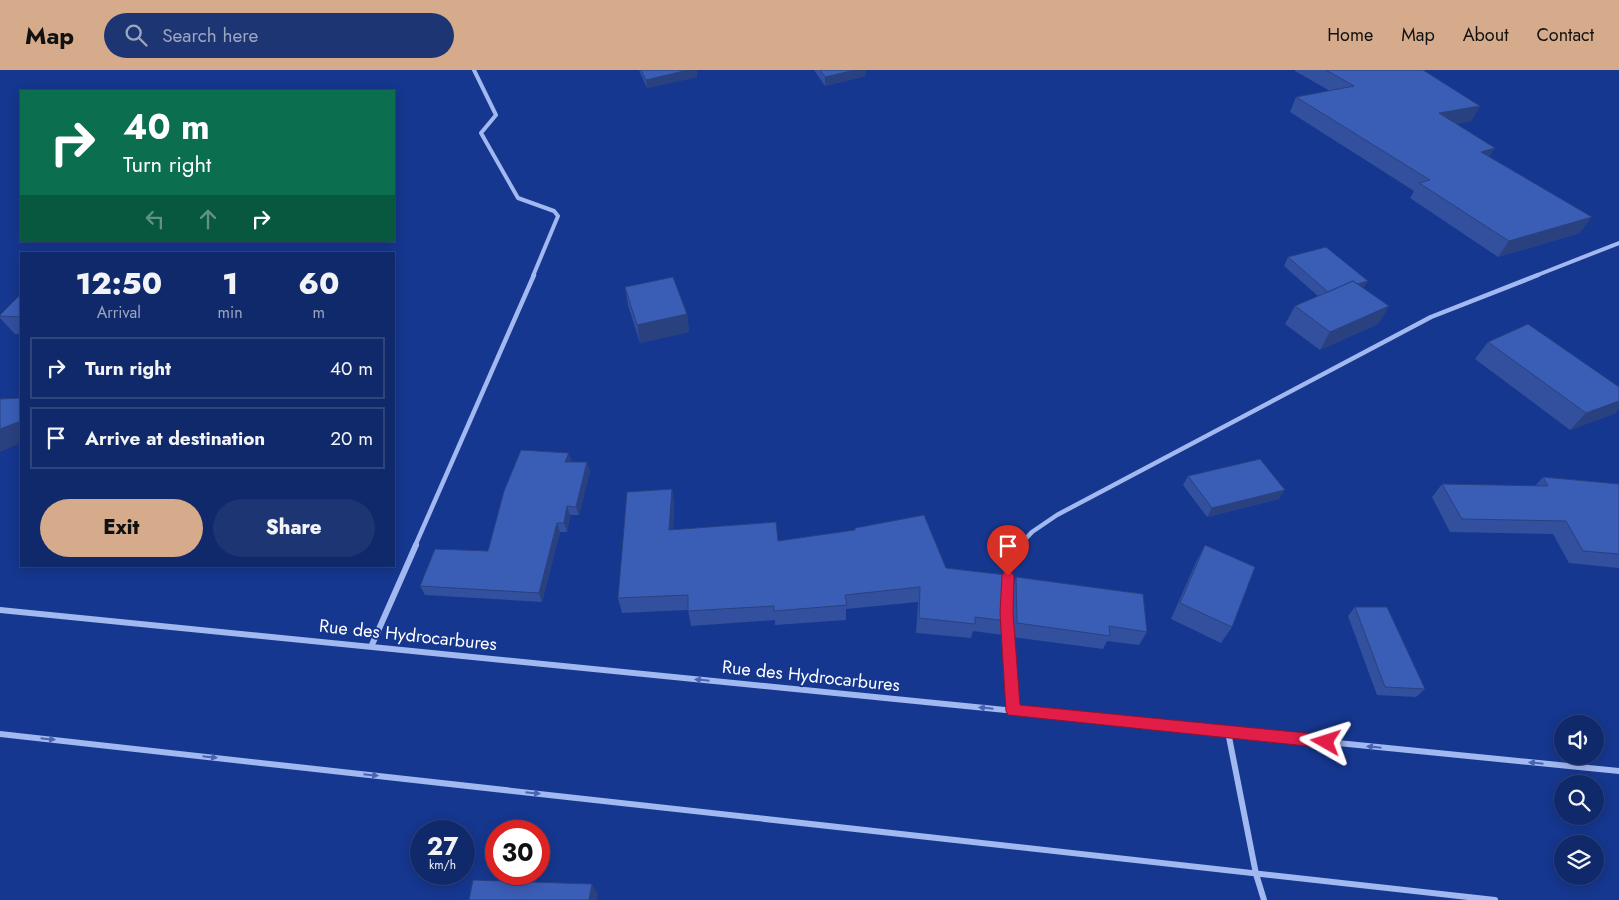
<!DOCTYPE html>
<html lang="en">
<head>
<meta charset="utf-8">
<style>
	:root { --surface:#10296b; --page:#1e3573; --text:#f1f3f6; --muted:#9ca6c1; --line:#30457e; --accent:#d6ab8b }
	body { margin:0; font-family:Jost,sans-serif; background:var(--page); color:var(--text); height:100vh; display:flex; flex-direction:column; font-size:19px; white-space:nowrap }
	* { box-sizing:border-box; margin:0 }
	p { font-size:16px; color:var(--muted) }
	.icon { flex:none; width:28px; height:28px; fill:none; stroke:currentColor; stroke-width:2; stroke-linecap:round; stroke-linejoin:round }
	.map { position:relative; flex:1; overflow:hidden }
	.details { position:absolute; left:20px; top:182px; width:375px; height:315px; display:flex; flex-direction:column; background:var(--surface); border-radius:0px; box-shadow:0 2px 12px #0003,0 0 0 1px var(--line) }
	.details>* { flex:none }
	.guide { position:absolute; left:20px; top:20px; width:375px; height:152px; border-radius:0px; box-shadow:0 2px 12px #0003,0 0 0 1px var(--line); background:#0b6e4f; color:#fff; overflow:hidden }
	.controls { position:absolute; left:1554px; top:645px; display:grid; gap:10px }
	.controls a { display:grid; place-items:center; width:50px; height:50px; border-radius:50%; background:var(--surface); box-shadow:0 2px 12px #0003,0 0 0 1px var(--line); font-size:25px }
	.speed { position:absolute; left:410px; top:750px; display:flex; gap:10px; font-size:25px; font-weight:700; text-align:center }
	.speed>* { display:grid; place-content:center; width:65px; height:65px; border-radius:50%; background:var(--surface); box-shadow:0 2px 12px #0003,0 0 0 1px var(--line); line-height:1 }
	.speed small { font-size:12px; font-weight:400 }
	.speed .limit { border:8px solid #d22; background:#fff; color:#111 }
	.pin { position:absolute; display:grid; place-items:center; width:42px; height:42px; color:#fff; margin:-51px -21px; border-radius:50% 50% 50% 0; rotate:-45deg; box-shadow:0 0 5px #0007 }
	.pin .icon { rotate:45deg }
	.me { position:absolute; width:55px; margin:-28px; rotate:276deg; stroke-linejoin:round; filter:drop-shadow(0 0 4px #0008) }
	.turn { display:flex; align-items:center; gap:18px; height:105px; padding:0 20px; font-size:22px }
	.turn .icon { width:65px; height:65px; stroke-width:2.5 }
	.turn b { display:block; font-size:35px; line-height:42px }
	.lanes { display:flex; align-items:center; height:48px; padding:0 20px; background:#0003; justify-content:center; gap:25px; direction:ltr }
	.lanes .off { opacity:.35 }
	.eta { display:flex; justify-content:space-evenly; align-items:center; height:85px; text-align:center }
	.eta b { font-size:30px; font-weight:800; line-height:35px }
	.cta { display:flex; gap:10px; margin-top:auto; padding:10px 20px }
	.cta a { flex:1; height:58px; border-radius:30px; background:var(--accent); color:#111; font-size:20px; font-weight:800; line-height:58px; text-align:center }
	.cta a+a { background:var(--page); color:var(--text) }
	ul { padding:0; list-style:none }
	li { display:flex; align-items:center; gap:15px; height:62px; margin:0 10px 8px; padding:0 10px; border:2px solid var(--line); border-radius:0px }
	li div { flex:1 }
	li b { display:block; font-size:19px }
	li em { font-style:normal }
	header { display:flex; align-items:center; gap:30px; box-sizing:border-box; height:70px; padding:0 25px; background:var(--accent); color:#111 }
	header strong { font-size:24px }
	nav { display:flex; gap:28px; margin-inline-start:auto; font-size:18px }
	.search { width:350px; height:45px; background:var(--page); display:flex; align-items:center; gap:12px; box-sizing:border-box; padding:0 18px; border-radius:28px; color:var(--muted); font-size:19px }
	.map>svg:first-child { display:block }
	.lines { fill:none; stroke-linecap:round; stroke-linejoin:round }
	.street-far2 { stroke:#a2b8f0; stroke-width:4 }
	.street-far1 { stroke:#a2b8f0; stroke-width:4.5 }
	.street { stroke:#a2b8f0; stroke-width:6 }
	.wall { fill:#32509d }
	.shaded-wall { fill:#29417f }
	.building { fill:#3a5db6; stroke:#29417f }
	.oneway { fill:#4764b1 }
	.route { fill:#e11d48; stroke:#92132f }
	.labels { text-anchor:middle; stroke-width:4; stroke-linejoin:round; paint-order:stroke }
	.street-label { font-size:18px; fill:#fff; stroke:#16378f }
</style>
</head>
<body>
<header>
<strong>Map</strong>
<div class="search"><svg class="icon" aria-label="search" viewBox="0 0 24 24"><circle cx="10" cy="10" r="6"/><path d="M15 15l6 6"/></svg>Search here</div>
<nav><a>Home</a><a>Map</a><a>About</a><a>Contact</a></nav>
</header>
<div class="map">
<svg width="1619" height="830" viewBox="0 0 1619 830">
	<rect width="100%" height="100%" fill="#16378f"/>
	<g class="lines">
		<path class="street-far2" d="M 474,0 L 496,45 L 481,63 L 518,128 L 554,141 L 558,146 L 533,206
			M 1535,206 L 1619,173"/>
		<path class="street-far1" d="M 415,476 L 534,205
			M 1019,476 L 1032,462 L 1057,445 L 1431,247 L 1538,205"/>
		<path class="street" d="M 1007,537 L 1008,488 L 1020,475
			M 0,540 L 1619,701
			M 1006,545 L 1013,641
			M 371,577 L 416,475
			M 1228,662 L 1256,804 L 1264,830
			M 0,664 L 1495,830"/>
	</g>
	<path class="wall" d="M 639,0 L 697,0 L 697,7 L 647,18 Z
		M 814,0 L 866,0 L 866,6 L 825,16 Z
		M 1295,0 L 1423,0 L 1480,36 L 1471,51 L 1456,54 L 1490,87 L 1580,163 L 1498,187 L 1410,128 L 1414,121 L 1290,42 L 1296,27 L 1330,21 L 1295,1 Z
		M 1288,187 L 1364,219 L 1389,236 L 1378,254 L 1320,280 L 1285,254 L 1295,236 L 1318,226 L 1284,196 Z
		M 625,217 L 687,244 L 689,262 L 640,273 L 628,235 Z
		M 21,224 L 21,264 L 15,264 L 0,248 L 0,245 Z
		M 1488,272 L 1616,343 L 1570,360 L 1475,289 Z
		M 572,392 L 590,401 L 579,445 L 570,445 L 567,462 L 560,462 L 542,532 L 425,525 L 420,516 L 488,481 Z
		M 1188,406 L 1279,429 L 1207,447 L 1183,415 Z
		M 1543,407 L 1619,414 L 1619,498 L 1569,493 L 1553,464 L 1450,462 L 1432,427 L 1442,414 L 1535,416 Z
		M 672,419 L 674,435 L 673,459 L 778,471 L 854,460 L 855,458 L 946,498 L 1007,551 L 1003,565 L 973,561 L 971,568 L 916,563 L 918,532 L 846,539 L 846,550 L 775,555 L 775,550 L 691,556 L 688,540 L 622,543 L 618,528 Z
		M 1205,475 L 1232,557 L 1221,573 L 1171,549 L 1196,492 Z
		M 1016,507 L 1147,562 L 1139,575 L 1107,571 L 1103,579 L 1013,567 L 1012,521 Z
		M 1355,537 L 1425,619 L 1416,627 L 1377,625 L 1348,546 Z"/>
	<path class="shaded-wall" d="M 688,0 L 697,0 L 697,7 L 647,18 L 646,10 Z
		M 855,0 L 866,0 L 866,6 L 825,16 L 825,7 Z
		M 1480,36 L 1471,51 L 1431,59 L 1439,43 Z
		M 1495,78 L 1485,94 L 1481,82 Z
		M 1592,147 L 1580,163 L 1498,187 L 1509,171 Z
		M 1368,211 L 1362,220 L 1328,222 Z
		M 1389,236 L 1378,254 L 1320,280 L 1330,262 Z
		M 687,244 L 689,262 L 640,273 L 637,255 Z
		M 1619,331 L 1619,339 L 1616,343 L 1570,360 L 1586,343 Z
		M 21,351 L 21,373 L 0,382 L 0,359 Z
		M 569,383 L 572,392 L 565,392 Z
		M 587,392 L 590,401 L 579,445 L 576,437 Z
		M 672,419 L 674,435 L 672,475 L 669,460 Z
		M 1285,420 L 1279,429 L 1207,447 L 1212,438 Z
		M 567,436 L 570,445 L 567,462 L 564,453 Z
		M 557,453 L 560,462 L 542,532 L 539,523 Z
		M 592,814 L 598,824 L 597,830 L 589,830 Z"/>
	<path class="building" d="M 641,0 L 688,0 L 646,10 Z
		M 820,0 L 855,0 L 825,7 Z
		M 1326,0 L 1423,0 L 1480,36 L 1439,43 L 1495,78 L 1481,82 L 1592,147 L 1509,171 L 1419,113 L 1430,110 L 1296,27 L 1354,16 Z
		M 1326,177 L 1368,211 L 1357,214 L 1353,211 L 1328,222 L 1288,187 Z
		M 673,207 L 687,244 L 637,255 L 625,217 Z
		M 1353,211 L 1389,236 L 1330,262 L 1295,236 Z
		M 21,224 L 21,247 L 0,246 L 0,245 Z
		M 1528,254 L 1619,317 L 1619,331 L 1586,343 L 1488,272 Z
		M 21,328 L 21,351 L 0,359 L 0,329 Z
		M 521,380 L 569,383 L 565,392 L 587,392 L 576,437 L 567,436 L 564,453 L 557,453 L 539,523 L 420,516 L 435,479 L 488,481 L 504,421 Z
		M 1260,389 L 1285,420 L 1212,438 L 1188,406 Z
		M 1543,407 L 1619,414 L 1619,484 L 1583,481 L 1566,451 L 1462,449 L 1442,414 L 1548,416 Z
		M 672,419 L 669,460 L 776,452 L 778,471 L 855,460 L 855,458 L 924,445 L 946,498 L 1006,505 L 1007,551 L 975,547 L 975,554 L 919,548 L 920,517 L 845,525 L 847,535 L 774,541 L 774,536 L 688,541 L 688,525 L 618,528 L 627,422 Z
		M 1205,475 L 1255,497 L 1232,557 L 1180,533 Z
		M 1016,507 L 1143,524 L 1147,562 L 1109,556 L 1110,566 L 1017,553 Z
		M 1355,537 L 1387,537 L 1425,619 L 1385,617 Z
		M 473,810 L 592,814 L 589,830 L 469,830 Z"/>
	<defs><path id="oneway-solid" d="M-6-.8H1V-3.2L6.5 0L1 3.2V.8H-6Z" transform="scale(1.25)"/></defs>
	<g class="oneway">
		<use href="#oneway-solid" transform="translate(702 610) rotate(-174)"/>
		<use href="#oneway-solid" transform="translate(986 638) rotate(-174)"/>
		<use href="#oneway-solid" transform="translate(48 669) rotate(6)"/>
		<use href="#oneway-solid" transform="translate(1374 677) rotate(-174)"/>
		<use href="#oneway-solid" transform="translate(210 687) rotate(6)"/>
		<use href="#oneway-solid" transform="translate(1536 693) rotate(-174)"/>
		<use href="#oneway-solid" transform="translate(371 705) rotate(6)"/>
		<use href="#oneway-solid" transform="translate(533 723) rotate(6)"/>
	</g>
	<path class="route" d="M 1008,501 L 1012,503 L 1014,506 L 1013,543 L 1020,635 L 1326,665 L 1330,667 L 1333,672 L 1330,676 L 1326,678 L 1008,645 L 1006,641 L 1000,543 L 1002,506 L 1003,503 Z"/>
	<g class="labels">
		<g class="street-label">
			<text transform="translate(408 565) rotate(6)" y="6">Rue des Hydrocarbures</text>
			<text transform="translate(811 606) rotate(6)" y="6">Rue des Hydrocarbures</text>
		</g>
	</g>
</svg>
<div class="controls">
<a><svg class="icon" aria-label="sound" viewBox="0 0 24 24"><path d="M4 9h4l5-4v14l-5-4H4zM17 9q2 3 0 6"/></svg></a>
<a><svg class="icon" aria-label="search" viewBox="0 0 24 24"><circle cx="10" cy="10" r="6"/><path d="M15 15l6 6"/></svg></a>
<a><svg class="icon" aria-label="layers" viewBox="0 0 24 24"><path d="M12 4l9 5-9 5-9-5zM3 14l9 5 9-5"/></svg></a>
</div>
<div class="speed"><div>27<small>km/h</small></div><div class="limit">30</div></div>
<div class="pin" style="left:1008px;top:506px;background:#d93025"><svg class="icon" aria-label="arrive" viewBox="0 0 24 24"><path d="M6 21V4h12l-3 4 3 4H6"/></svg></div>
<svg class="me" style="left:1326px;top:672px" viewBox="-20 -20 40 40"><path d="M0-17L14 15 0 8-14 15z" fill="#e11d48" stroke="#fff" stroke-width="4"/></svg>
<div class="guide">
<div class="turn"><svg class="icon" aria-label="right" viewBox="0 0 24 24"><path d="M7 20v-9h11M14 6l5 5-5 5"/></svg><div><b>40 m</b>Turn right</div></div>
<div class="lanes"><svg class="icon off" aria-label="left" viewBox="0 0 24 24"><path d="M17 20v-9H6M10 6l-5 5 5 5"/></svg><svg class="icon off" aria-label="ahead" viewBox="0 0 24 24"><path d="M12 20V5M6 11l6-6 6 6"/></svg><svg class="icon" aria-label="right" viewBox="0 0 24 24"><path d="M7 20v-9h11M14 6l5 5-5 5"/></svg></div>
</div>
<section class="details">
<div class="eta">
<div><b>12:50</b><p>Arrival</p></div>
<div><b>1</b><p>min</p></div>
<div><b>60</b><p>m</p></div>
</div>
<ul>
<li><svg class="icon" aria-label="right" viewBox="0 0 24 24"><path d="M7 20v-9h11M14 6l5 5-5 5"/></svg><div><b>Turn right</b></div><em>40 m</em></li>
<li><svg class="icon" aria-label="arrive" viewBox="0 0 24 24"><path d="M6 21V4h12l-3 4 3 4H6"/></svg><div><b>Arrive at destination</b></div><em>20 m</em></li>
</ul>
<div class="cta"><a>Exit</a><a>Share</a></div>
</section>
</div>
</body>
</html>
